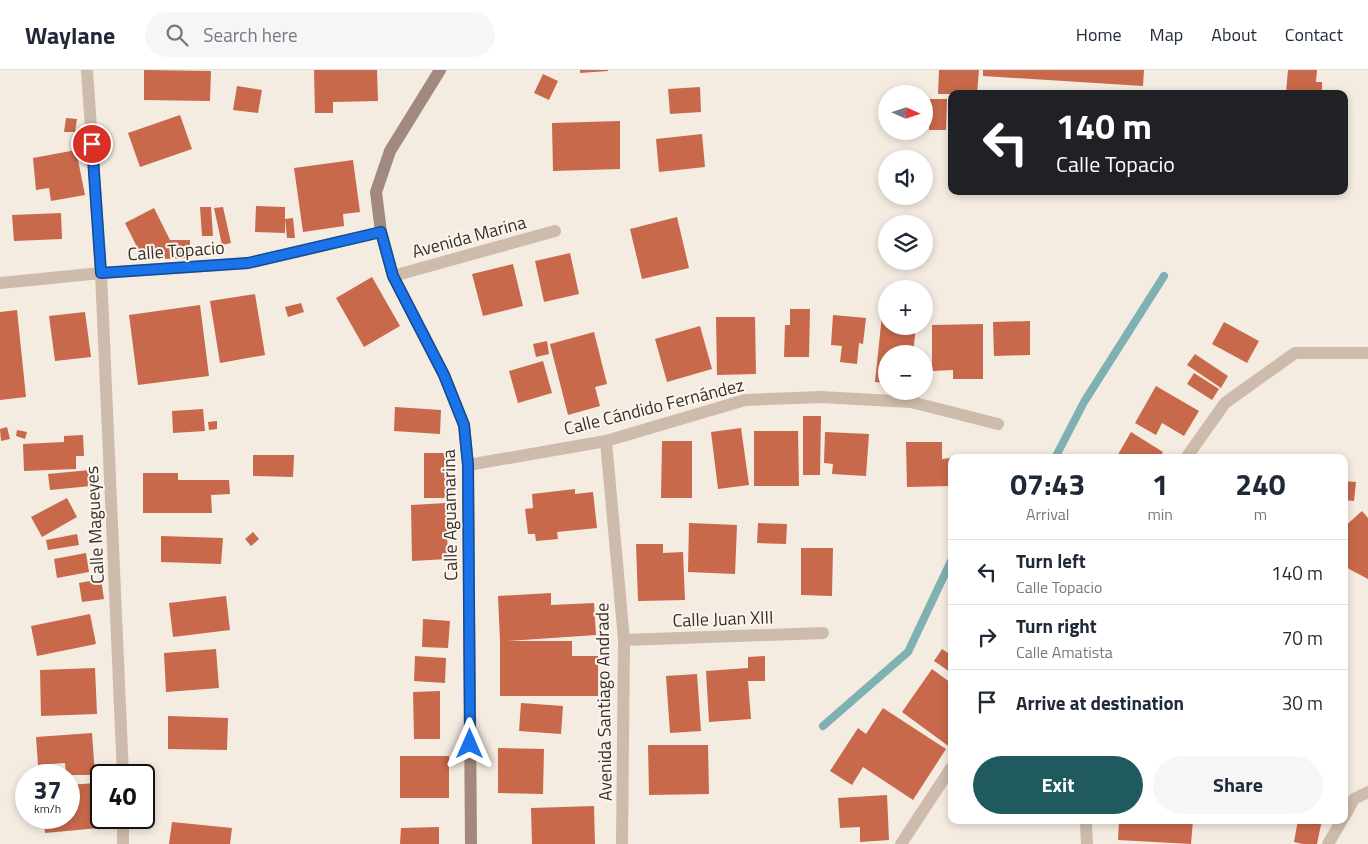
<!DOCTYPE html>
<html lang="en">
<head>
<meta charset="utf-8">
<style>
	:root { --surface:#fff; --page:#f6f6f7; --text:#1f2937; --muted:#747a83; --line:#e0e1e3; --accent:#1f5a5e }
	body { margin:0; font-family:"Titillium Web",sans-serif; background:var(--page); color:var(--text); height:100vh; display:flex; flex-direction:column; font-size:19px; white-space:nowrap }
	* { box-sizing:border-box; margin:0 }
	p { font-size:16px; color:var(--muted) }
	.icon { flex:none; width:28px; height:28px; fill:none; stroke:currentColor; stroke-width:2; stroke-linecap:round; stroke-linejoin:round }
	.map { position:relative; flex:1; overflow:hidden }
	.panel { position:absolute; left:948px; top:384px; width:400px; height:370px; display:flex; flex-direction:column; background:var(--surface); border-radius:10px; box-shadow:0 2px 8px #0003 }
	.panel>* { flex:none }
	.top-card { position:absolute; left:948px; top:20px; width:400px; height:105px; border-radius:10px; box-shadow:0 2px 8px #0003; background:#202124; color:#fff; overflow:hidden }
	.needle { width:32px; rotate:93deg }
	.controls { position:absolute; left:878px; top:15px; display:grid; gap:10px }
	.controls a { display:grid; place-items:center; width:55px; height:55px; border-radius:50%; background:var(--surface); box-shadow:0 2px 8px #0003; font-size:25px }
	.speed { position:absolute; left:15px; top:694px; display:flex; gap:10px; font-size:25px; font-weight:700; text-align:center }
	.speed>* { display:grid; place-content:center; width:65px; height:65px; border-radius:50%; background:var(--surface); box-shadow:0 2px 8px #0003; line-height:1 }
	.speed small { font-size:12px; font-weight:400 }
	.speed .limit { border:2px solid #111; border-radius:8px; background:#fff; color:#111 }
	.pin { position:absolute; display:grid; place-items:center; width:42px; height:42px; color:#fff; margin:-21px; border:2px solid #fff; border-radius:50%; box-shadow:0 1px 5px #0007 }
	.me { position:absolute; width:55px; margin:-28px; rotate:0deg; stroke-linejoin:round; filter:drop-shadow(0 0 4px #0008) }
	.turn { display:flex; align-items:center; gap:18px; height:105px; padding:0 25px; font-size:22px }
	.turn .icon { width:65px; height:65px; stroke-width:2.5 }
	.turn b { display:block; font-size:35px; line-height:42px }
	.eta { display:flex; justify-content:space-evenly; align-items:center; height:85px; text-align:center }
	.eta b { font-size:30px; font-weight:700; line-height:35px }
	.button { display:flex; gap:10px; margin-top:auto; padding:10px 25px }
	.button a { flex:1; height:58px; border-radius:30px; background:var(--accent); color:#fff; font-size:20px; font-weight:700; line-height:58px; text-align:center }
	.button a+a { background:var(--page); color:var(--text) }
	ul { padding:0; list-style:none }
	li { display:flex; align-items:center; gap:15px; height:65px; padding:0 25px; border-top:1px solid var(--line) }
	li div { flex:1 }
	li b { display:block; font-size:19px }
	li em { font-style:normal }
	header { display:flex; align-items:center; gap:30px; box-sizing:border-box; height:70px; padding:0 25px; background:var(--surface); border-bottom:1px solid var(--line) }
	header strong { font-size:24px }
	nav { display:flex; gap:28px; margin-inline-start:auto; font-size:18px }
	.search { width:350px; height:45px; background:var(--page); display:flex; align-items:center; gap:12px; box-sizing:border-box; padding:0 18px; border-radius:28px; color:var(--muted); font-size:19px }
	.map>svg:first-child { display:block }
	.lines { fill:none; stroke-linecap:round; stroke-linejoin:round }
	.stream { stroke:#7fb0b2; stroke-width:8 }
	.building { fill:#c8694b }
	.street { stroke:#cdbbac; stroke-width:12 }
	.secondary { stroke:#a18a7d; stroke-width:12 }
	.route-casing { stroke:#114b97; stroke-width:12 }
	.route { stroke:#1a73e8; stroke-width:9 }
	.labels { text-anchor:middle; stroke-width:4; stroke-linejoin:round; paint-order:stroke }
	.street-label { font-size:18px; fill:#3b302b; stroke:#fbf5ee }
</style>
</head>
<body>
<header>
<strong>Waylane</strong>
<div class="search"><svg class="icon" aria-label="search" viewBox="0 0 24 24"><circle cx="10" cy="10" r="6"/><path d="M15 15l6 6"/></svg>Search here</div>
<nav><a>Home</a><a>Map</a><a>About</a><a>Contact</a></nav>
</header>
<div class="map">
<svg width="1368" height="774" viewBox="0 0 1368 774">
	<rect width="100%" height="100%" fill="#f4ebe1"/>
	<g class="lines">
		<path class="stream" d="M 1055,388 L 1084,332 L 1164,206
			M 823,656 L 908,582 L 951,491"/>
	</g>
	<path class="building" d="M 144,0 L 211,1 L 210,31 L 144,30 Z
		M 314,0 L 377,0 L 378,31 L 333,32 L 333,43 L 315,43 Z
		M 580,0 L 608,0 L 608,1 L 580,3 Z
		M 939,0 L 979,0 L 977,24 L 938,24 Z
		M 983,0 L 1144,0 L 1143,16 L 983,6 Z
		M 1288,0 L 1317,0 L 1316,12 L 1322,12 L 1322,24 L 1286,23 Z
		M 543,4 L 558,11 L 549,30 L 534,23 Z
		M 237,16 L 262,20 L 258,43 L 233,40 Z
		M 700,17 L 701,42 L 670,44 L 668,19 Z
		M 930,29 L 947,29 L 946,60 L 929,60 Z
		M 180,45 L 192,79 L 140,97 L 128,63 Z
		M 66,48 L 77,49 L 75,62 L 64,62 Z
		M 620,51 L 620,99 L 553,101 L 552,53 Z
		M 702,64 L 705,97 L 659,102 L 656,69 Z
		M 76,80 L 85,125 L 51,131 L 49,118 L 36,120 L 33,88 Z
		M 353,90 L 360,142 L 343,144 L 344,156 L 303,162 L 294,98 Z
		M 256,136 L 285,137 L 285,163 L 255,162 Z
		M 200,137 L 211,137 L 213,166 L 202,166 Z
		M 223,137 L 231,173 L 222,175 L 214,138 Z
		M 154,138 L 170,170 L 190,170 L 190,188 L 161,189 L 160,178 L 142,187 L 125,153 Z
		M 61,143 L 62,169 L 14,171 L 12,145 Z
		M 677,147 L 689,198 L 642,209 L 630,159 Z
		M 293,148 L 295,168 L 287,168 L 285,149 Z
		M 570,183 L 579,224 L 544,232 L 535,191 Z
		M 513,194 L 523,236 L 483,246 L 472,204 Z
		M 372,207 L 400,256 L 364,277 L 336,228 Z
		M 255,224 L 265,285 L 220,293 L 210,231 Z
		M 301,233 L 304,242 L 288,247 L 285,237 Z
		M 200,235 L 209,306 L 138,315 L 129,245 Z
		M 790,239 L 810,239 L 809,287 L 784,287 L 785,255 L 790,255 Z
		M 17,240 L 26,327 L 0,330 L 0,242 Z
		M 85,242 L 91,287 L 55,291 L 49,246 Z
		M 833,245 L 866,248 L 863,274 L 859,273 L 857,294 L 840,292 L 842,276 L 831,275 Z
		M 882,245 L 886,246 L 886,256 L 916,256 L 913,284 L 886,284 L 886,313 L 875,312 Z
		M 716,247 L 755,247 L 756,304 L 717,305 Z
		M 1030,251 L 1030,285 L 994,286 L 993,252 Z
		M 1224,252 L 1259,271 L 1247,293 L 1212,274 Z
		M 983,254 L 983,309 L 953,309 L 953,300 L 932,301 L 932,255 Z
		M 700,256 L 712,299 L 667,312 L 655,269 Z
		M 594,262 L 607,314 L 595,317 L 600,336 L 568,345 L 550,274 Z
		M 547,271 L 549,284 L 536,287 L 533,274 Z
		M 1195,284 L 1228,306 L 1221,318 L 1187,295 Z
		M 543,291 L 552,323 L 518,333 L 509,301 Z
		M 1194,303 L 1219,319 L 1212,330 L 1187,314 Z
		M 1156,316 L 1199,341 L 1184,366 L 1162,353 L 1156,365 L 1135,353 Z
		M 395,337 L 441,340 L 440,364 L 394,361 Z
		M 203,339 L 205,361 L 173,363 L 172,341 Z
		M 803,346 L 821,346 L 820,405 L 803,405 Z
		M 217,351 L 217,359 L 209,360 L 208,352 Z
		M 7,357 L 10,369 L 1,371 L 0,359 Z
		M 741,358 L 749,415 L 718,419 L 711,362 Z
		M 17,360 L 27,362 L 25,369 L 16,366 Z
		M 754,361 L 798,361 L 799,416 L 754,416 Z
		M 825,362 L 869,364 L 866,406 L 832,404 L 833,394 L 824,393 Z
		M 1131,362 L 1163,382 L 1160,388 L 1116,388 Z
		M 83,365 L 84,386 L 76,386 L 76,399 L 24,401 L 23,374 L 64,372 L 64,366 Z
		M 662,371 L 692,371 L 692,428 L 661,428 Z
		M 906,372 L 942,372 L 942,389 L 951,388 L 951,416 L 907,417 Z
		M 424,383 L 446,383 L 446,410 L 453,410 L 453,428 L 424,428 Z
		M 253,385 L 294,385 L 293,407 L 253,406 Z
		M 90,400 L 91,416 L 50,420 L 48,404 Z
		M 143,403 L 178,403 L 178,410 L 229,410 L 230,424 L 211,425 L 212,443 L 143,443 Z
		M 1344,411 L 1356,412 L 1354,431 L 1344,430 Z
		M 575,419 L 575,424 L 593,422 L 597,458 L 557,462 L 558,469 L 536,471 L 535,464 L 528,464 L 525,439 L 533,438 L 532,424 Z
		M 67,428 L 77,447 L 42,467 L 31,447 Z
		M 446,433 L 448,489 L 412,491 L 411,435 Z
		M 1362,441 L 1368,448 L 1368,509 L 1349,499 L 1344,493 L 1344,457 Z
		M 689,453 L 737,455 L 735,504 L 688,502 Z
		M 758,453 L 787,454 L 786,474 L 757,473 Z
		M 253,462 L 259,469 L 251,476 L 245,469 Z
		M 77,464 L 79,475 L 48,480 L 46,470 Z
		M 161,466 L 223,468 L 221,494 L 161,492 Z
		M 636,474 L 663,474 L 663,483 L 683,482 L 685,530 L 638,531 Z
		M 801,478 L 833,478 L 832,526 L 801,525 Z
		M 86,483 L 89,502 L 57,508 L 54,489 Z
		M 101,509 L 104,529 L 82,532 L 79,513 Z
		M 551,523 L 551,535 L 594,533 L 596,565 L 507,571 L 572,571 L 572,586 L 598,586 L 598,626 L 500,626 L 500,571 L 498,526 Z
		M 226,526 L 230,560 L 173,567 L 169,533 Z
		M 90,544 L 96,574 L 37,586 L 31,556 Z
		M 423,549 L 450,551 L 448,578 L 422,577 Z
		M 216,579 L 219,618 L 166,622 L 164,583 Z
		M 942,579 L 951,585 L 951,600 L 950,602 L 934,591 Z
		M 415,586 L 446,588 L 445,613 L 414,611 Z
		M 765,586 L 765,611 L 748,611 L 751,649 L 709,652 L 706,601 L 748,598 L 748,587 Z
		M 95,598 L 97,644 L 41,646 L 40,600 Z
		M 932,599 L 951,613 L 951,678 L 902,642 Z
		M 697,604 L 701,661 L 670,663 L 666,606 Z
		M 440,621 L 440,669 L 414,669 L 413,622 Z
		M 521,633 L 563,636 L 561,664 L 519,661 Z
		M 883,638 L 946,679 L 913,730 L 863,697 L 852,715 L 830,701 L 858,658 L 866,664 Z
		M 168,646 L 228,648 L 227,680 L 168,679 Z
		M 92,663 L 95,705 L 66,705 L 65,693 L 38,695 L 36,667 Z
		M 648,675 L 708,675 L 709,724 L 649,725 Z
		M 498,678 L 544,679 L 543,724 L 498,723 Z
		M 400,686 L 449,686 L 449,728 L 400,728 Z
		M 95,713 L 99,758 L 45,763 L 44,748 L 69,748 L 69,715 Z
		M 887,725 L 889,770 L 860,772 L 860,757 L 840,758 L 838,728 Z
		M 594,736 L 595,774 L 532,774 L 531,738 Z
		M 1119,750 L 1193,750 L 1191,774 L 1118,770 Z
		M 1298,750 L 1322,750 L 1317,774 L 1303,774 L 1294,772 Z
		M 172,752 L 232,758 L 230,774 L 169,774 Z
		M 439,757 L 439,774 L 400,774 L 401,758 Z"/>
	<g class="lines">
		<path class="street" d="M 87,0 L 101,203 L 123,705
			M 393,206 L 555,161
			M 0,213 L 101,203 L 249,193 L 381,162
			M 606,371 L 624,570 L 622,774
			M 1186,388 L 1225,333 L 1295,283 L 1368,283
			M 468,395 L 606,371 L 745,330 L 821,327 L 911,332 L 998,354
			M 624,570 L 823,563
			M 1344,747 L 1354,729 L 1368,722
			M 1086,753 L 1087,774
			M 123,774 L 123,748
			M 901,774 L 951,698
			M 1328,774 L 1342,750"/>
		<path class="secondary" d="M 440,0 L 390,81 L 376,122 L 381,162 L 393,206 L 444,305 L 464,355 L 468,395 L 471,774"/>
	</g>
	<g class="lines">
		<defs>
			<path id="route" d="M 92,74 L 101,203 L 248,193 L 381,162 L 393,206 L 444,305 L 464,355 L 468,395 L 470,674"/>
		</defs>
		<use href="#route" class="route-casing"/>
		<use href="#route" class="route"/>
	</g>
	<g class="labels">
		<g class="street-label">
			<text transform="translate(469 167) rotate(-15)" y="6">Avenida Marina</text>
			<text transform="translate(176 181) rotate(-4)" y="6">Calle Topacio</text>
			<text transform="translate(654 337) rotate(-14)" y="6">Calle Cándido Fernández</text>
			<text transform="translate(450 445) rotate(-91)" y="6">Calle Aguamarina</text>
			<text transform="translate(95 455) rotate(-93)" y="6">Calle Magueyes</text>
			<text transform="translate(723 549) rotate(-2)" y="6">Calle Juan XIII</text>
			<text transform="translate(604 632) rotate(-91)" y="6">Avenida Santiago Andrade</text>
		</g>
	</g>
</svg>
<div class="controls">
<a><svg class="needle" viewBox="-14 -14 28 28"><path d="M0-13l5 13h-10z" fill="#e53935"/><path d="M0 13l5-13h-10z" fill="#747a83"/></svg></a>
<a><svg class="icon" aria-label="sound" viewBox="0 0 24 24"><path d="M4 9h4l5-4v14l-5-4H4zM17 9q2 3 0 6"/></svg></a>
<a><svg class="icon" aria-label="layers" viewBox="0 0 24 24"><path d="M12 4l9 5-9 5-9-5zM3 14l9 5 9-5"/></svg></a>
<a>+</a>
<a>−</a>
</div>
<div class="speed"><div>37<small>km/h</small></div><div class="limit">40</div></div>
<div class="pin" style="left:92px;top:74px;background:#d93025"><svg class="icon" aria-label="arrive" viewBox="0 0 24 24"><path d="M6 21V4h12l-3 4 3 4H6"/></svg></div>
<svg class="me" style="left:470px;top:674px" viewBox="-20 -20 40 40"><path d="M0-17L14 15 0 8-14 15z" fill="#1a73e8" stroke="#fff" stroke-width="4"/></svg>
<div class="top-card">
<div class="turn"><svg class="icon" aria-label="left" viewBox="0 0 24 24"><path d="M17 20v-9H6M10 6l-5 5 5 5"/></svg><div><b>140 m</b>Calle Topacio</div></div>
</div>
<section class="panel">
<div class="eta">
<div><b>07:43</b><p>Arrival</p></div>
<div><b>1</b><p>min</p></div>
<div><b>240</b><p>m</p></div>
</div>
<ul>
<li><svg class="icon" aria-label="left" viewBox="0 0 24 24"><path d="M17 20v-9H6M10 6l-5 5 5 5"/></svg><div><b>Turn left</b><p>Calle Topacio</p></div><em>140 m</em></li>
<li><svg class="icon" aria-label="right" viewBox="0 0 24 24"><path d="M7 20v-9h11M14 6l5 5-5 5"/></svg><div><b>Turn right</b><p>Calle Amatista</p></div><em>70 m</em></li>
<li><svg class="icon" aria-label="arrive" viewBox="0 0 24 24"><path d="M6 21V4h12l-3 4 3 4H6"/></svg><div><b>Arrive at destination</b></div><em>30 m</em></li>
</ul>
<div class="button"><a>Exit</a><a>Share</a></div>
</section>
</div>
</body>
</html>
